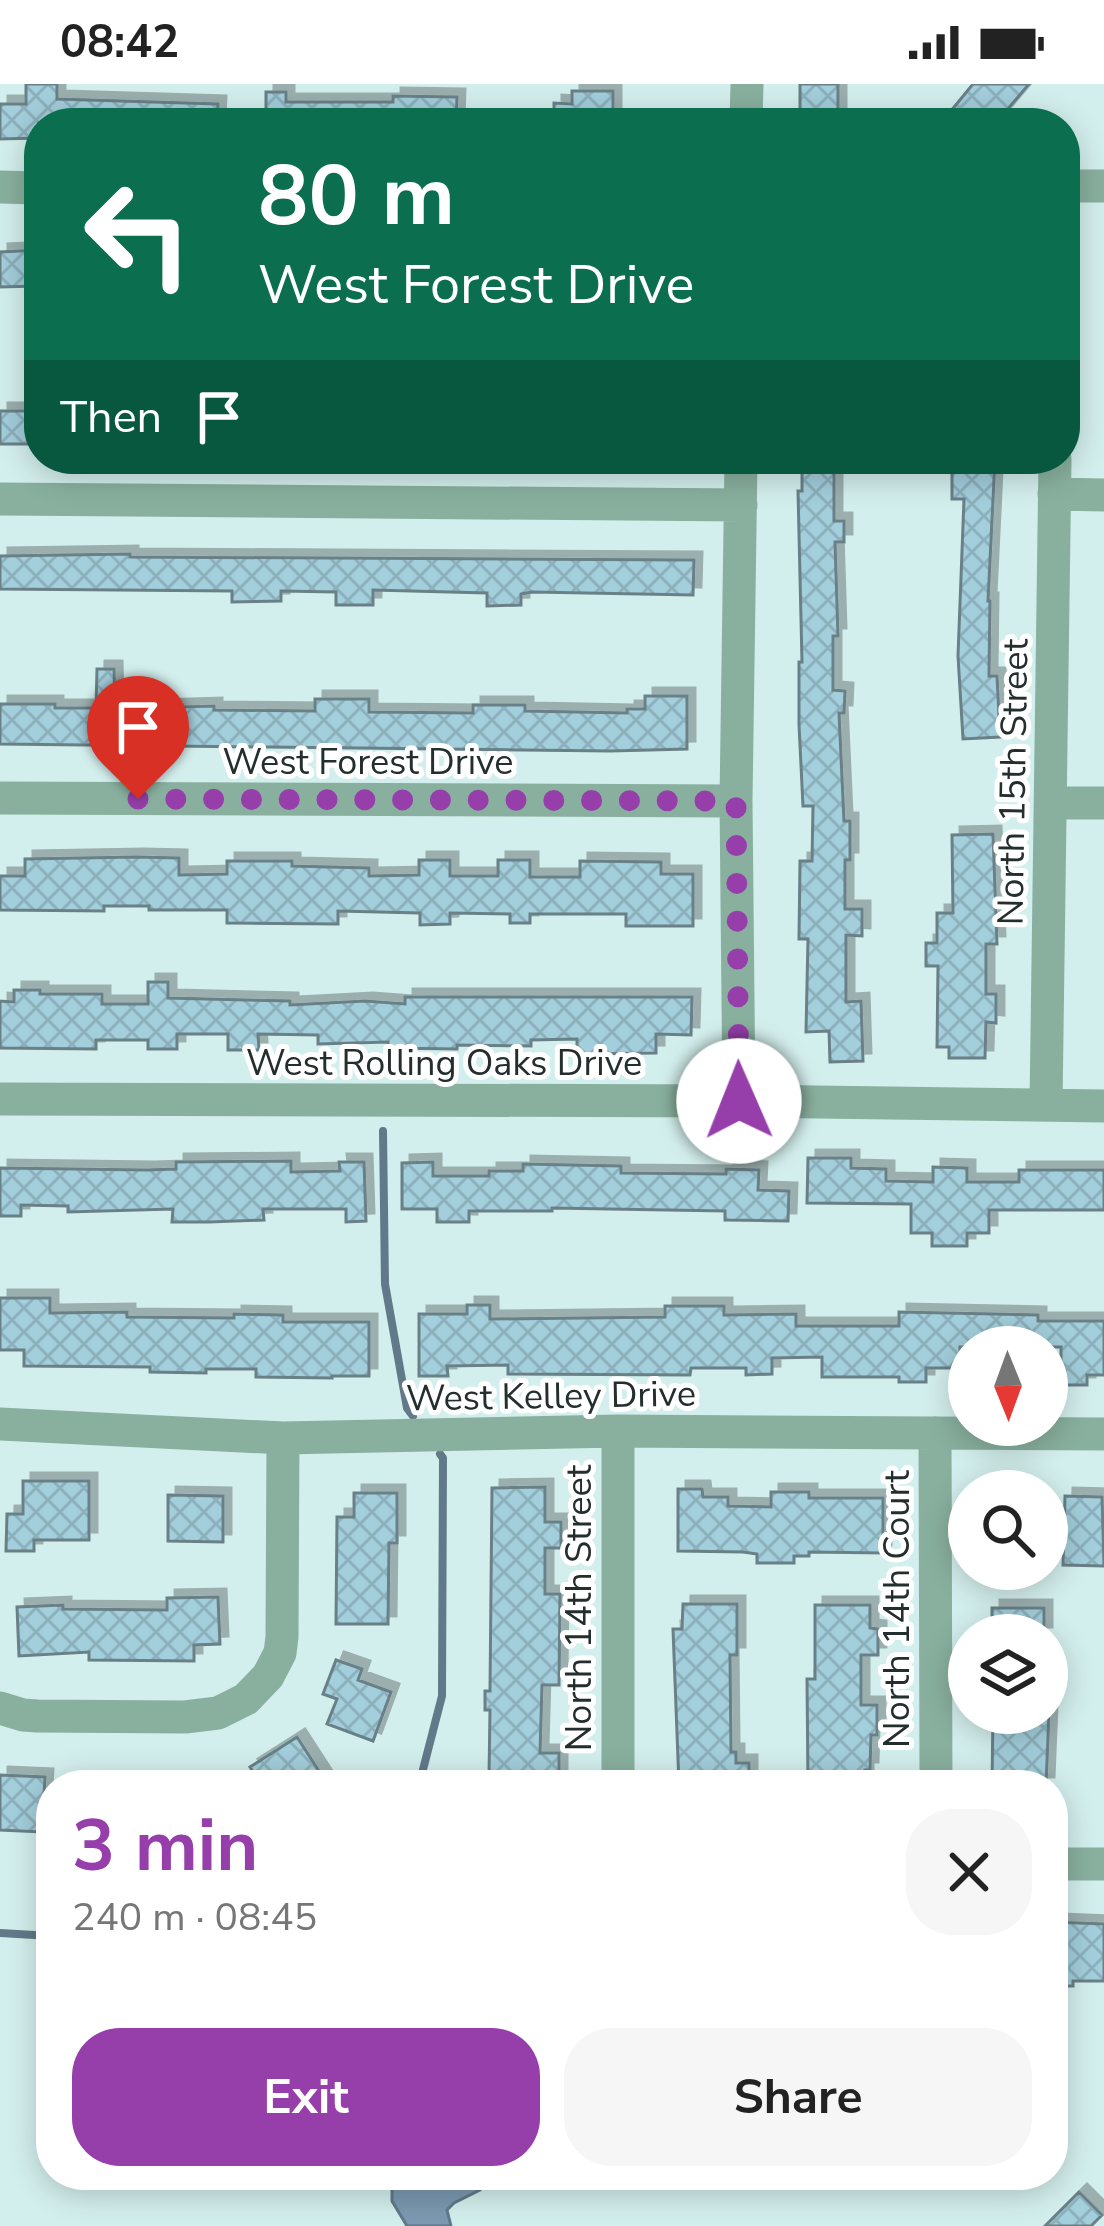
<!DOCTYPE html>
<html lang="en">
<head>
<meta charset="utf-8">
<style>
	:root { --surface:#fff; --page:#f6f6f6; --text:#222; --muted:#767676; --accent:#963eaa }
	body { margin:0; font-family:"Nunito Sans",sans-serif; background:var(--page); color:var(--text); height:100vh; display:flex; flex-direction:column; font-size:45px; white-space:nowrap }
	* { box-sizing:border-box; margin:0 }
	p { font-size:39px; color:var(--muted) }
	.icon { flex:none; width:66px; height:66px; fill:none; stroke:currentColor; stroke-width:2; stroke-linecap:round; stroke-linejoin:round }
	.map { position:relative; flex:1; overflow:hidden }
	.side { position:absolute; left:36px; top:1686px; width:1032px; height:420px; display:flex; flex-direction:column; background:var(--surface); border-radius:48px; box-shadow:0 6px 30px #0003 }
	.side>* { flex:none }
	.top-card { position:absolute; left:24px; top:24px; width:1056px; height:366px; border-radius:48px; box-shadow:0 6px 30px #0003; background:#0b6e4f; color:#fff; overflow:hidden }
	.needle { width:78px; rotate:179deg }
	.buttons { position:absolute; left:948px; top:1242px; display:grid; gap:24px }
	.buttons a { display:grid; place-items:center; width:120px; height:120px; border-radius:50%; background:var(--surface); box-shadow:0 6px 30px #0003; font-size:60px }
	.pin { position:absolute; display:grid; place-items:center; width:102px; height:102px; color:#fff; margin:-123px -51px; border-radius:50% 50% 50% 0; rotate:-45deg; box-shadow:0 0 12px #0007 }
	.pin .icon { rotate:45deg }
	.me { position:absolute; width:132px; margin:-66px; rotate:359deg; stroke-linejoin:round; filter:drop-shadow(0 0 9px #0008) }
	.turn { display:flex; align-items:center; gap:42px; height:252px; padding:0 36px; font-size:54px }
	.turn .icon { width:156px; height:156px; stroke-width:2.5 }
	.turn b { display:block; font-size:84px; line-height:102px }
	.then { display:flex; align-items:center; height:114px; padding:0 36px; background:#0003; gap:24px; font-size:45px }
	.round { display:grid; place-items:center; flex:none; width:126px; height:126px; border-radius:48px; background:var(--page) }
	.summary { display:flex; align-items:center; justify-content:space-between; height:204px; padding:0 36px }
	h1 { font-size:72px; font-weight:700; line-height:90px; color:var(--accent) }
	.button { display:flex; gap:24px; margin-top:auto; padding:24px 36px }
	.button a { flex:1; height:138px; border-radius:48px; background:var(--accent); color:#fff; font-size:48px; font-weight:700; line-height:138px; text-align:center }
	.button a+a { background:var(--page); color:var(--text) }
	.status { display:flex; justify-content:space-between; align-items:center; height:84px; padding:0 60px; background:var(--surface); direction:ltr }
	.status svg { height:33px; fill:currentColor }
	.map>svg:first-child { display:block }
	.water { fill:#7b99b1; stroke:#617989; stroke-width:3 }
	.lines { fill:none; stroke-linecap:round; stroke-linejoin:round }
	.stream { stroke:#617989; stroke-width:8 }
	.building { fill:url(#building-cross-hatch); stroke:#698087; stroke-width:3; filter:url(#shadow) }
	.minor { stroke:#89b09f; stroke-width:33 }
	.route { stroke:#963eaa; stroke-width:21; stroke-dasharray:0 37.8 }
	.labels { text-anchor:middle; stroke-width:10; stroke-linejoin:round; paint-order:stroke }
	.street-label { font-size:36px; fill:#232e2d; stroke:#fff }
</style>
</head>
<body>
<div class="status"><b>08:42</b><svg viewBox="0 0 49 12"><path d="M0 12V9h3v3zM5 12V6h3v6zM10 12V3h3v9zM15 12V0h3v12zM26 1h20v11H26zM47 4h2v5h-2z"/></svg></div>
<div class="map">
<svg width="1104" height="2142" viewBox="0 0 1104 2142">
	<defs>
		<pattern id="building-cross-hatch" width="8" height="8" patternUnits="userSpaceOnUse" patternTransform="scale(3)"><rect width="8" height="8" fill="#a3cedb"/><path d="M0 0l8 8M0 8l8-8" fill="none" stroke="#8cb1bc"/></pattern>
		<filter id="shadow"><feDropShadow dx="8" dy="-8" stdDeviation="0" flood-color="#0004"/></filter>
	</defs>
	<rect width="100%" height="100%" fill="#d3efed"/>
	<path class="water" d="M 392,2091 L 485,2091 L 480,2106 L 454,2119 L 447,2126 L 451,2142 L 407,2142 L 392,2117 Z"/>
	<g class="lines">
		<path class="stream" d="M 383,1047 L 385,1200 L 407,1324 L 413,1332
			M 419,1701 L 442,1612 L 443,1374 L 440,1370
			M 0,1849 L 51,1852"/>
	</g>
	<path class="building" d="M 26,0 L 57,0 L 57,15 L 218,20 L 217,39 L 39,39 L 39,54 L 0,55 L 0,20 L 26,20 Z
		M 800,0 L 838,0 L 838,39 L 800,39 Z
		M 973,0 L 1029,0 L 996,39 L 941,39 Z
		M 572,7 L 613,7 L 613,39 L 554,39 L 554,19 L 572,20 Z
		M 266,8 L 286,8 L 286,18 L 393,18 L 393,12 L 457,13 L 456,39 L 266,39 Z
		M 39,166 L 39,202 L 0,203 L 0,168 Z
		M 0,327 L 39,327 L 39,360 L 0,360 Z
		M 802,375 L 834,375 L 834,437 L 844,437 L 844,458 L 835,458 L 838,552 L 833,552 L 833,606 L 845,607 L 844,629 L 839,629 L 844,737 L 850,737 L 850,776 L 845,776 L 845,825 L 862,825 L 862,852 L 846,851 L 846,918 L 861,917 L 863,977 L 830,978 L 829,947 L 806,948 L 808,855 L 799,855 L 800,777 L 812,777 L 813,722 L 803,722 L 799,641 L 799,578 L 802,578 L 798,407 L 802,407 Z
		M 952,375 L 995,375 L 988,517 L 990,517 L 989,592 L 997,592 L 1000,653 L 963,655 L 958,572 L 964,415 L 952,415 Z
		M 130,470 L 130,473 L 694,476 L 693,511 L 532,508 L 521,510 L 521,521 L 487,522 L 487,509 L 373,506 L 373,521 L 336,521 L 336,508 L 281,507 L 281,517 L 232,518 L 232,507 L 0,505 L 0,472 Z
		M 97,585 L 114,585 L 115,625 L 214,622 L 214,626 L 315,627 L 315,615 L 369,615 L 369,628 L 473,629 L 473,621 L 525,621 L 525,627 L 627,629 L 627,625 L 645,625 L 645,612 L 687,612 L 687,665 L 611,667 L 0,660 L 0,620 L 55,620 L 55,624 L 96,624 Z
		M 993,750 L 997,860 L 986,860 L 986,910 L 996,910 L 996,939 L 986,938 L 985,974 L 949,974 L 949,963 L 937,963 L 938,882 L 926,882 L 926,859 L 937,859 L 937,829 L 953,829 L 952,751 Z
		M 136,773 L 179,774 L 179,791 L 227,790 L 227,777 L 292,777 L 292,782 L 369,784 L 369,792 L 419,791 L 419,776 L 450,776 L 450,792 L 498,792 L 498,776 L 530,776 L 530,793 L 580,793 L 580,777 L 661,778 L 661,790 L 693,790 L 693,842 L 626,842 L 626,830 L 530,830 L 530,839 L 510,839 L 510,830 L 450,829 L 450,840 L 420,841 L 420,829 L 338,827 L 338,840 L 227,839 L 227,826 L 149,826 L 149,822 L 104,822 L 104,827 L 0,826 L 0,792 L 25,792 L 25,775 Z
		M 148,898 L 168,898 L 168,914 L 290,917 L 290,921 L 365,917 L 405,920 L 405,913 L 692,913 L 691,951 L 656,950 L 656,969 L 577,970 L 577,955 L 531,956 L 531,962 L 457,961 L 457,965 L 388,964 L 388,958 L 318,960 L 318,951 L 258,950 L 259,966 L 228,966 L 228,950 L 177,950 L 177,965 L 148,965 L 148,956 L 96,956 L 96,965 L 0,964 L 0,917 L 14,918 L 14,906 L 40,906 L 40,910 L 102,910 L 102,920 L 148,920 Z
		M 808,1074 L 851,1074 L 851,1084 L 886,1085 L 886,1097 L 933,1098 L 933,1083 L 967,1084 L 967,1098 L 1019,1098 L 1019,1086 L 1104,1086 L 1104,1126 L 989,1126 L 989,1149 L 967,1149 L 967,1162 L 932,1162 L 932,1149 L 911,1149 L 911,1120 L 807,1119 Z
		M 291,1077 L 291,1088 L 340,1087 L 339,1078 L 364,1078 L 366,1137 L 346,1138 L 346,1125 L 263,1125 L 264,1136 L 209,1138 L 172,1138 L 173,1125 L 68,1128 L 68,1122 L 21,1121 L 21,1132 L 0,1132 L 0,1084 L 147,1086 L 176,1085 L 176,1078 Z
		M 433,1078 L 433,1092 L 489,1092 L 489,1087 L 523,1087 L 523,1080 L 621,1082 L 621,1089 L 726,1090 L 726,1085 L 759,1086 L 758,1106 L 789,1107 L 788,1137 L 725,1136 L 725,1127 L 552,1124 L 552,1127 L 469,1127 L 469,1138 L 437,1138 L 437,1125 L 402,1125 L 402,1079 Z
		M 0,1214 L 50,1214 L 50,1229 L 127,1228 L 127,1233 L 234,1234 L 234,1230 L 283,1231 L 283,1238 L 369,1238 L 369,1292 L 332,1292 L 332,1294 L 256,1293 L 256,1285 L 206,1285 L 206,1289 L 150,1288 L 150,1283 L 24,1282 L 24,1266 L 0,1266 Z
		M 467,1221 L 490,1221 L 490,1235 L 665,1233 L 665,1222 L 724,1222 L 724,1231 L 796,1230 L 796,1242 L 899,1242 L 899,1228 L 1038,1231 L 1038,1237 L 1104,1237 L 1104,1291 L 1087,1291 L 1087,1301 L 1061,1301 L 1061,1263 L 960,1263 L 960,1284 L 926,1284 L 926,1298 L 899,1298 L 899,1293 L 822,1293 L 822,1273 L 772,1274 L 772,1290 L 746,1291 L 746,1284 L 691,1284 L 690,1291 L 508,1290 L 508,1281 L 447,1282 L 448,1292 L 419,1292 L 419,1230 L 467,1230 Z
		M 23,1397 L 89,1397 L 89,1456 L 34,1456 L 34,1467 L 6,1467 L 7,1430 L 23,1430 Z
		M 545,1403 L 545,1438 L 561,1438 L 561,1464 L 545,1464 L 545,1510 L 560,1510 L 559,1601 L 542,1601 L 540,1669 L 559,1669 L 559,1701 L 494,1701 L 494,1692 L 489,1692 L 490,1626 L 485,1626 L 485,1607 L 490,1607 L 492,1404 Z
		M 678,1405 L 702,1405 L 703,1413 L 728,1413 L 728,1422 L 771,1423 L 771,1408 L 809,1408 L 809,1414 L 883,1414 L 883,1469 L 809,1468 L 809,1472 L 794,1472 L 794,1479 L 757,1479 L 757,1470 L 743,1468 L 678,1467 Z
		M 354,1409 L 397,1409 L 397,1459 L 389,1459 L 388,1540 L 336,1540 L 337,1433 L 354,1433 Z
		M 168,1411 L 223,1412 L 223,1458 L 168,1457 Z
		M 1065,1412 L 1102,1413 L 1104,1482 L 1063,1481 Z
		M 218,1513 L 220,1560 L 194,1561 L 194,1577 L 89,1576 L 89,1568 L 19,1572 L 17,1523 L 63,1521 L 63,1525 L 167,1526 L 167,1514 Z
		M 683,1520 L 737,1520 L 737,1571 L 730,1571 L 731,1668 L 736,1668 L 736,1679 L 749,1679 L 749,1698 L 736,1698 L 736,1701 L 679,1701 L 673,1545 L 682,1545 Z
		M 815,1521 L 870,1521 L 870,1544 L 878,1545 L 878,1571 L 861,1571 L 861,1621 L 877,1621 L 877,1651 L 871,1651 L 870,1686 L 865,1686 L 865,1701 L 808,1701 L 807,1595 L 815,1595 Z
		M 992,1524 L 1044,1524 L 1044,1551 L 992,1551 Z
		M 336,1576 L 362,1585 L 358,1596 L 391,1608 L 373,1657 L 327,1640 L 337,1615 L 323,1610 Z
		M 993,1629 L 1049,1629 L 1046,1701 L 992,1701 Z
		M 297,1653 L 328,1701 L 261,1701 L 250,1683 Z
		M 0,1691 L 45,1693 L 42,1748 L 0,1746 Z
		M 1053,1838 L 1104,1840 L 1104,1897 L 1073,1897 L 1073,1902 L 1053,1902 Z
		M 1079,2108 L 1102,2131 L 1091,2142 L 1045,2142 Z"/>
	<g class="lines">
		<path class="minor" d="M 746,39 L 747,0
			M 1065,102 L 1104,102
			M 0,103 L 39,104
			M 1054,410 L 1104,411
			M 0,415 L 741,421
			M 0,714 L 736,717
			M 1052,719 L 1104,719
			M 0,1015 L 739,1017 L 1104,1022
			M 739,1017 L 736,717 L 741,375
			M 1046,1021 L 1055,375
			M 0,1340 L 283,1354 L 618,1347 L 1104,1350
			M 618,1347 L 618,1701
			M 935,1349 L 936,1701
			M 0,1624 L 23,1631 L 37,1632 L 185,1633 L 218,1629 L 246,1615 L 268,1592 L 280,1569 L 282,1553 L 283,1354
			M 1053,1780 L 1104,1780"/>
	</g>
	<g class="lines">
		<path class="route" d="M 138,715 L 736,717 L 739,1017"/>
	</g>
	<g class="labels">
		<g class="street-label">
			<text x="368" y="690">West Forest Drive</text>
			<text transform="translate(1012 698) rotate(-89)" y="13">North 15th Street</text>
			<text x="444" y="991">West Rolling Oaks Drive</text>
			<text transform="translate(551 1311) rotate(-1)" y="13">West Kelley Drive</text>
			<text transform="translate(578 1524) rotate(-90)" y="13">North 14th Street</text>
			<text transform="translate(896 1525) rotate(-90)" y="13">North 14th Court</text>
		</g>
	</g>
</svg>
<div class="buttons">
<a><svg class="needle" viewBox="-14 -14 28 28"><path d="M0-13l5 13h-10z" fill="#e53935"/><path d="M0 13l5-13h-10z" fill="#767676"/></svg></a>
<a><svg class="icon" aria-label="search" viewBox="0 0 24 24"><circle cx="10" cy="10" r="6"/><path d="M15 15l6 6"/></svg></a>
<a><svg class="icon" aria-label="layers" viewBox="0 0 24 24"><path d="M12 4l9 5-9 5-9-5zM3 14l9 5 9-5"/></svg></a>
</div>
<div class="pin" style="left:138px;top:715px;background:#d93025"><svg class="icon" aria-label="arrive" viewBox="0 0 24 24"><path d="M6 21V4h12l-3 4 3 4H6"/></svg></div>
<svg class="me" style="left:739px;top:1017px" viewBox="-20 -20 40 40"><circle r="19" fill="#fff"/><path d="M0-13L10 11 0 6-10 11z" fill="#963eaa"/></svg>
<div class="top-card">
<div class="turn"><svg class="icon" aria-label="left" viewBox="0 0 24 24"><path d="M17 20v-9H6M10 6l-5 5 5 5"/></svg><div><b>80 m</b>West Forest Drive</div></div>
<div class="then">Then<svg class="icon" aria-label="arrive" viewBox="0 0 24 24"><path d="M6 21V4h12l-3 4 3 4H6"/></svg></div>
</div>
<section class="side">
<div class="summary"><div><h1>3 min</h1><p>240 m · 08:45</p></div><a class="round"><svg class="icon" aria-label="close" viewBox="0 0 24 24"><path d="M6 6l12 12M18 6L6 18"/></svg></a></div>
<div class="button"><a>Exit</a><a>Share</a></div>
</section>
</div>
</body>
</html>
